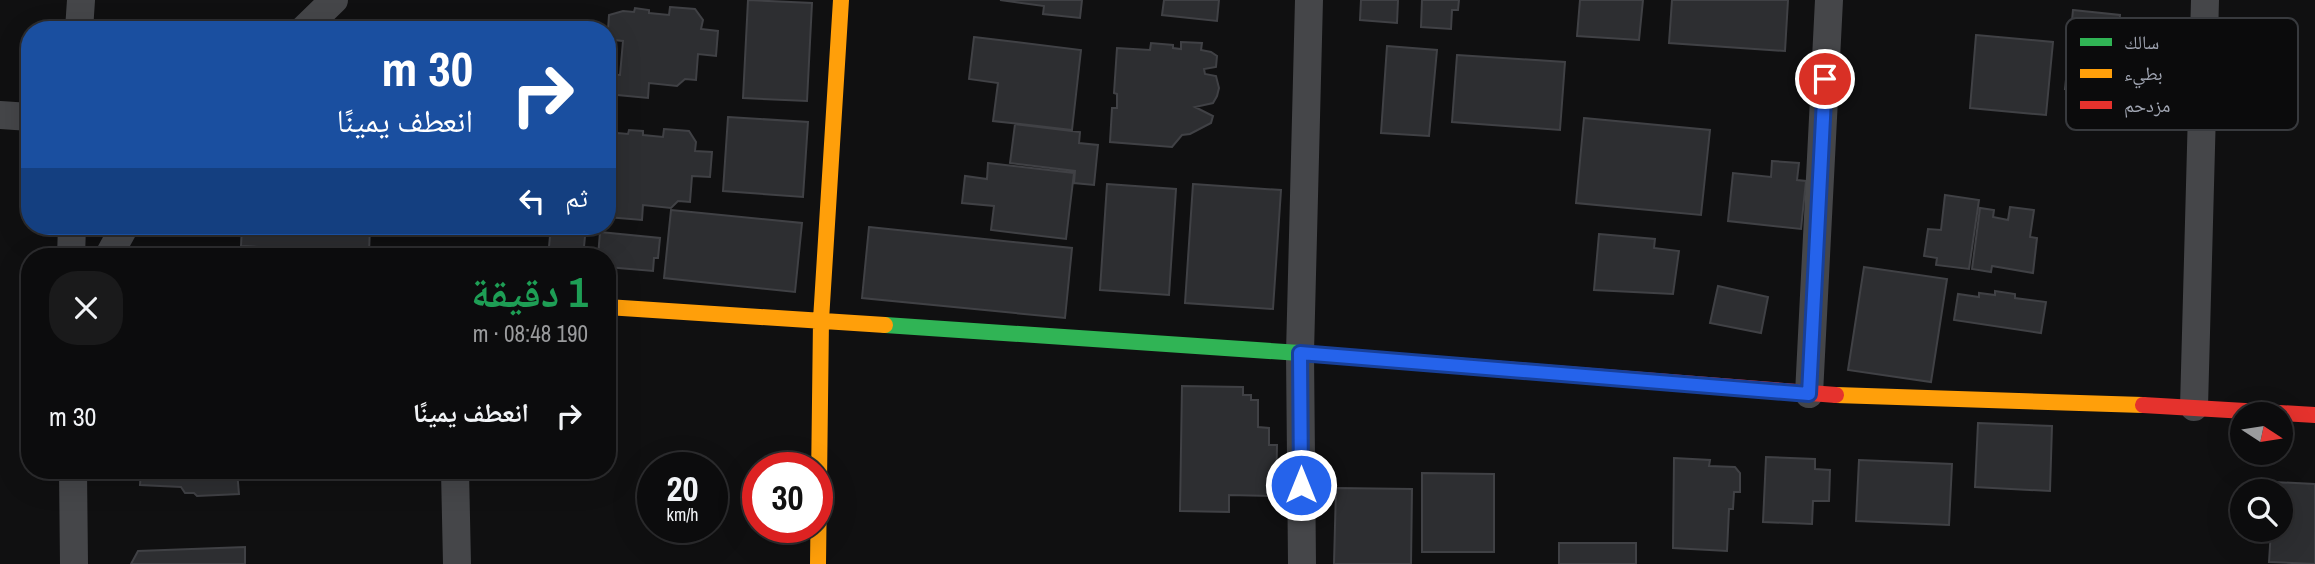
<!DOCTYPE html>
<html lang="ar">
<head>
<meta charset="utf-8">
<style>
	:root { --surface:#0c0c0d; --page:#1a1a1b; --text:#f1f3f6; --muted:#9a9b9d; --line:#2c2c2e }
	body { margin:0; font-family:"Archivo Narrow","Noto Naskh Arabic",sans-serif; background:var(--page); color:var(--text); direction:rtl; height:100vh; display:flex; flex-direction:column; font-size:26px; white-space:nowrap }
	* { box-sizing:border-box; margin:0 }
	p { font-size:23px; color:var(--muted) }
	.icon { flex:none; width:38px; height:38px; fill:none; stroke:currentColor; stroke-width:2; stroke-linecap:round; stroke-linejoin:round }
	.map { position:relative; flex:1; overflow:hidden; direction:ltr }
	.panel { position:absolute; left:21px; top:248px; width:595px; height:231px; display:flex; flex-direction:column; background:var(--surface); border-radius:28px; box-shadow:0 7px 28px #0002,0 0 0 2px var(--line); direction:rtl }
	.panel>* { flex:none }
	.hud { position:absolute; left:21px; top:21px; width:595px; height:214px; border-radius:28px; box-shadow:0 7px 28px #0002,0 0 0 2px var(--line); direction:rtl; background:#1a4fa0; color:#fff; overflow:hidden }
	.needle { width:46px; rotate:102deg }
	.fabs { position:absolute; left:2230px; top:402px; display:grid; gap:14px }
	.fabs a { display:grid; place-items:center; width:63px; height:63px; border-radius:50%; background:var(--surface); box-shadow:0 7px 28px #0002,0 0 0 2px var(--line); font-size:35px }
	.speed { position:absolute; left:637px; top:452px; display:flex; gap:14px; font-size:35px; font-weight:700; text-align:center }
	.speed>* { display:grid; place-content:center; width:91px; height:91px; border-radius:50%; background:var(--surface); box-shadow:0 7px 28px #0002,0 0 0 2px var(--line); line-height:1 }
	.speed small { font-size:18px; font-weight:400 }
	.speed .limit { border:10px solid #d22; background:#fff; color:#111 }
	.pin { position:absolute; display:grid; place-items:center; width:60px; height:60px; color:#fff; margin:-30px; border:4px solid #fff; border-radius:50%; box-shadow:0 2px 7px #0007 }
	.me { position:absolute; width:77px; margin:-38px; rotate:0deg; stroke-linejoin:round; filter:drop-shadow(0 0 5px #0008) }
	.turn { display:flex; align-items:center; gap:24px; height:147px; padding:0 28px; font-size:32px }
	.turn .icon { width:91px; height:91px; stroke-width:2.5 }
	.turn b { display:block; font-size:49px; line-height:60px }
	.then { display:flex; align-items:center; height:66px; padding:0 28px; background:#0003; gap:14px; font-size:26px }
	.round { display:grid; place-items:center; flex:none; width:74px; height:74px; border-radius:28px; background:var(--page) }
	.head { display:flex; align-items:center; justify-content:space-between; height:119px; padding:0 28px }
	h1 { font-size:42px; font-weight:700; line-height:52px; color:#1e9e55 }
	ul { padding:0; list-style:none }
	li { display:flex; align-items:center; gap:21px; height:98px; padding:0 28px }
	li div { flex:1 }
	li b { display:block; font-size:26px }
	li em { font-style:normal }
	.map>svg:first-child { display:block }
	.building { fill:#2d2e31; stroke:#404145; stroke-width:2 }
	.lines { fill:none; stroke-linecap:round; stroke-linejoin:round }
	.street { stroke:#454649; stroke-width:28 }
	.fast { stroke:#30b455; stroke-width:16 }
	.slow { stroke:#ff9f0a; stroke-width:16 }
	.jam { stroke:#e5322d; stroke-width:16 }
	.route-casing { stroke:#184099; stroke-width:18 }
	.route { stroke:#2563eb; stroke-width:12 }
	.key { fill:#0b0b0c; stroke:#383a3e; stroke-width:2 }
	.key-label { font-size:19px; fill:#a1a6b3 }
</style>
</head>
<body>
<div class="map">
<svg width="2315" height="564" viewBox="0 0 2315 564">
	<rect width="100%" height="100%" fill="#101011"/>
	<path class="building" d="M 748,0 L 812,3 L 807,101 L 743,98 Z
		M 1000,0 L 1082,0 L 1080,18 L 1043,14 L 1044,6 Z
		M 1164,0 L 1219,0 L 1217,21 L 1162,15 Z
		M 1361,0 L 1398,0 L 1397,23 L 1360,20 Z
		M 1422,0 L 1459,0 L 1458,10 L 1452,10 L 1451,29 L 1421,27 Z
		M 1580,0 L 1643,0 L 1639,40 L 1577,36 Z
		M 1672,0 L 1788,0 L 1785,51 L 1669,43 Z
		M 670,7 L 695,9 L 703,20 L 701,29 L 718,31 L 716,56 L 698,54 L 696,80 L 685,79 L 677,86 L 649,83 L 648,98 L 607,94 L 607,74 L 620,75 L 623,41 L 614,40 L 608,30 L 609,15 L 623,11 L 634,12 L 635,8 L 649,10 L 649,13 L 669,15 Z
		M 2073,10 L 2120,15 L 2119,26 L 2139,28 L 2134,79 L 2100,76 L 2098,92 L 2065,89 Z
		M 1976,35 L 2053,42 L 2046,115 L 1970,108 Z
		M 974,37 L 1081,50 L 1072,130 L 993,121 L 998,83 L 969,79 Z
		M 1181,42 L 1202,43 L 1201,50 L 1211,52 L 1217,56 L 1216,67 L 1204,69 L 1205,74 L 1216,76 L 1219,88 L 1217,96 L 1213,103 L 1195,107 L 1213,116 L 1211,123 L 1190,134 L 1182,135 L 1172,147 L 1110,142 L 1112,108 L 1117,108 L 1117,94 L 1114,93 L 1117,48 L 1150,50 L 1151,43 L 1173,45 L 1173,48 L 1181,49 Z
		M 1387,46 L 1437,50 L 1429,136 L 1381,133 Z
		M 1457,55 L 1565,62 L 1560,130 L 1452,122 Z
		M 728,117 L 808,122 L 803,197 L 723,191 Z
		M 1584,118 L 1710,130 L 1701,215 L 1576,203 Z
		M 1015,124 L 1080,132 L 1079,143 L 1098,145 L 1094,185 L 1074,183 L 1075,171 L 1010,163 Z
		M 664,129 L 689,131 L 696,142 L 695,151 L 712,152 L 710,177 L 692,176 L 690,202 L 678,201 L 671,208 L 643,205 L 642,220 L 607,217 L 607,196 L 613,197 L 617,163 L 607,161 L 607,136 L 617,133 L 628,134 L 629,130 L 643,131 L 643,135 L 663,137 Z
		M 1772,161 L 1799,163 L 1797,180 L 1806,181 L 1801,229 L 1728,221 L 1733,173 L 1771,177 Z
		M 988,163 L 1074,173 L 1066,239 L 991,230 L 994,206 L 962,203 L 965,176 L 987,179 Z
		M 1107,184 L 1176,189 L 1169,295 L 1100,290 Z
		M 1193,184 L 1281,190 L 1273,309 L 1185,303 Z
		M 1945,195 L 1979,200 L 1969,269 L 1936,265 L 1937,258 L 1924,256 L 1928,229 L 1941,230 Z
		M 2010,207 L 2034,210 L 2030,237 L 2037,238 L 2033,273 L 1992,266 L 1991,272 L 1972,269 L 1980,208 L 1994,210 L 1993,217 L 2008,220 Z
		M 671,210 L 802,223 L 795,292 L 664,278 Z
		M 242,226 L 370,226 L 369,253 L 241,246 Z
		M 551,226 L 586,226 L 583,257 L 548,257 Z
		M 869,227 L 1072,248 L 1065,318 L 862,298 Z
		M 600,232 L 660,238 L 658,258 L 654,258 L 653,271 L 607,267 L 607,257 L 598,257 Z
		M 1599,234 L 1655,239 L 1654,248 L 1679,251 L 1673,294 L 1594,290 Z
		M 1864,267 L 1947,279 L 1931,382 L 1848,370 Z
		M 1718,286 L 1768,297 L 1761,333 L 1710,323 Z
		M 1995,291 L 2015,294 L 2015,298 L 2046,302 L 2041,333 L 1954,320 L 1958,294 L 1979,297 L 1979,293 L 1995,295 Z
		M 1182,386 L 1243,387 L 1243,395 L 1251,395 L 1251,400 L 1258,400 L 1258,427 L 1269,428 L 1269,445 L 1277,445 L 1276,496 L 1229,495 L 1229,512 L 1180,511 Z
		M 1978,423 L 2052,426 L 2050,491 L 1975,487 Z
		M 1766,457 L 1815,459 L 1815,469 L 1830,470 L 1829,501 L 1813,501 L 1812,524 L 1763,522 Z
		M 1674,458 L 1710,460 L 1709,466 L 1735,467 L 1740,473 L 1740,492 L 1734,492 L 1733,509 L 1729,509 L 1727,551 L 1673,548 Z
		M 1859,460 L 1952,464 L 1949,525 L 1856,521 Z
		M 141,471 L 237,471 L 239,494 L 197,496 L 194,493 L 185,493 L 181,487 L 140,485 Z
		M 1422,473 L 1494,474 L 1494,552 L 1422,552 Z
		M 2273,482 L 2315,484 L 2315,564 L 2269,562 L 2271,530 L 2280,530 L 2280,492 L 2272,492 Z
		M 1336,488 L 1412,489 L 1411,564 L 1334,564 Z
		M 1559,543 L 1636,543 L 1636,564 L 1559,564 Z
		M 245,547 L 245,564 L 131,564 L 138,551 Z"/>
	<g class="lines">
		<path class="street" d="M 79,30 L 81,0
			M 303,30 L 334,0
			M 0,115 L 30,117
			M 71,257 L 72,226
			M 108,257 L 125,226
			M 1809,394 L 1829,0
			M 2194,407 L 2205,0
			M 73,471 L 74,564
			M 455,471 L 457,564
			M 1302,564 L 1300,353 L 1309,0"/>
		<path class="fast" d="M 885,325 L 1300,353 L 1489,368"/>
		<path class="slow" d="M 607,307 L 885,325
			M 1836,395 L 2143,405
			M 818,564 L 821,320 L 841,0"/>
		<path class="jam" d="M 1489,368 L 1836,395
			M 2143,405 L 2315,415"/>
	</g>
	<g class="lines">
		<defs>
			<path id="route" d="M 1301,485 L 1300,353 L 1809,394 L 1825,79"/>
		</defs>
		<use href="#route" class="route-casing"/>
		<use href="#route" class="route"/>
	</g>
	<rect x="2066" y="18" width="232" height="112" rx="10" class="key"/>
	<rect x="2080" y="38" width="32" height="8" fill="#30b455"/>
	<rect x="2080" y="69" width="32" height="9" fill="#ff9f0a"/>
	<rect x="2080" y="101" width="32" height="8" fill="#e5322d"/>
	<g class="key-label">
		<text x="2124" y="49">سالك</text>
		<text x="2124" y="80">بطيء</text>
		<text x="2124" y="112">مزدحم</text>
	</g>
</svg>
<div class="fabs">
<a><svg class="needle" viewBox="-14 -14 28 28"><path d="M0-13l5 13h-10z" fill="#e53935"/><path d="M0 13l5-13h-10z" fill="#9a9b9d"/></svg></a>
<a><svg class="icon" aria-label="search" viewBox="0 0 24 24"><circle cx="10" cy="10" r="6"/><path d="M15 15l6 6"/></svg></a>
</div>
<div class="speed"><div>20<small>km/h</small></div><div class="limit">30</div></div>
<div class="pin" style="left:1825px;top:79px;background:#d93025"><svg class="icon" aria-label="arrive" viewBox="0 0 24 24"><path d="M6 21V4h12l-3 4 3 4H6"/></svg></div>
<svg class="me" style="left:1301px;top:485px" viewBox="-20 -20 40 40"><circle r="17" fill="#2563eb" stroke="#fff" stroke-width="3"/><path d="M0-11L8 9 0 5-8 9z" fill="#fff"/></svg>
<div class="hud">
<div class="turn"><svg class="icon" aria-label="right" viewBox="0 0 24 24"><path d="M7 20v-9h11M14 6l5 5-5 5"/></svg><div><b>30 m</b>انعطف يمينًا</div></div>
<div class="then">ثم<svg class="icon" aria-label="left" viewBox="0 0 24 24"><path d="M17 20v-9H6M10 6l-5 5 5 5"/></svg></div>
</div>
<section class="panel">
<div class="head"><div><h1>1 دقيقة</h1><p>190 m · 08:48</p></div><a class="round"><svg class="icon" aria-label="close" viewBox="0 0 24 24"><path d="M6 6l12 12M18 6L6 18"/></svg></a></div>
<ul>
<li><svg class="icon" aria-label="right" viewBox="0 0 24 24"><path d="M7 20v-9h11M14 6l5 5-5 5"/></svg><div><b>انعطف يمينًا</b></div><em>30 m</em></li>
</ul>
</section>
</div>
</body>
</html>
